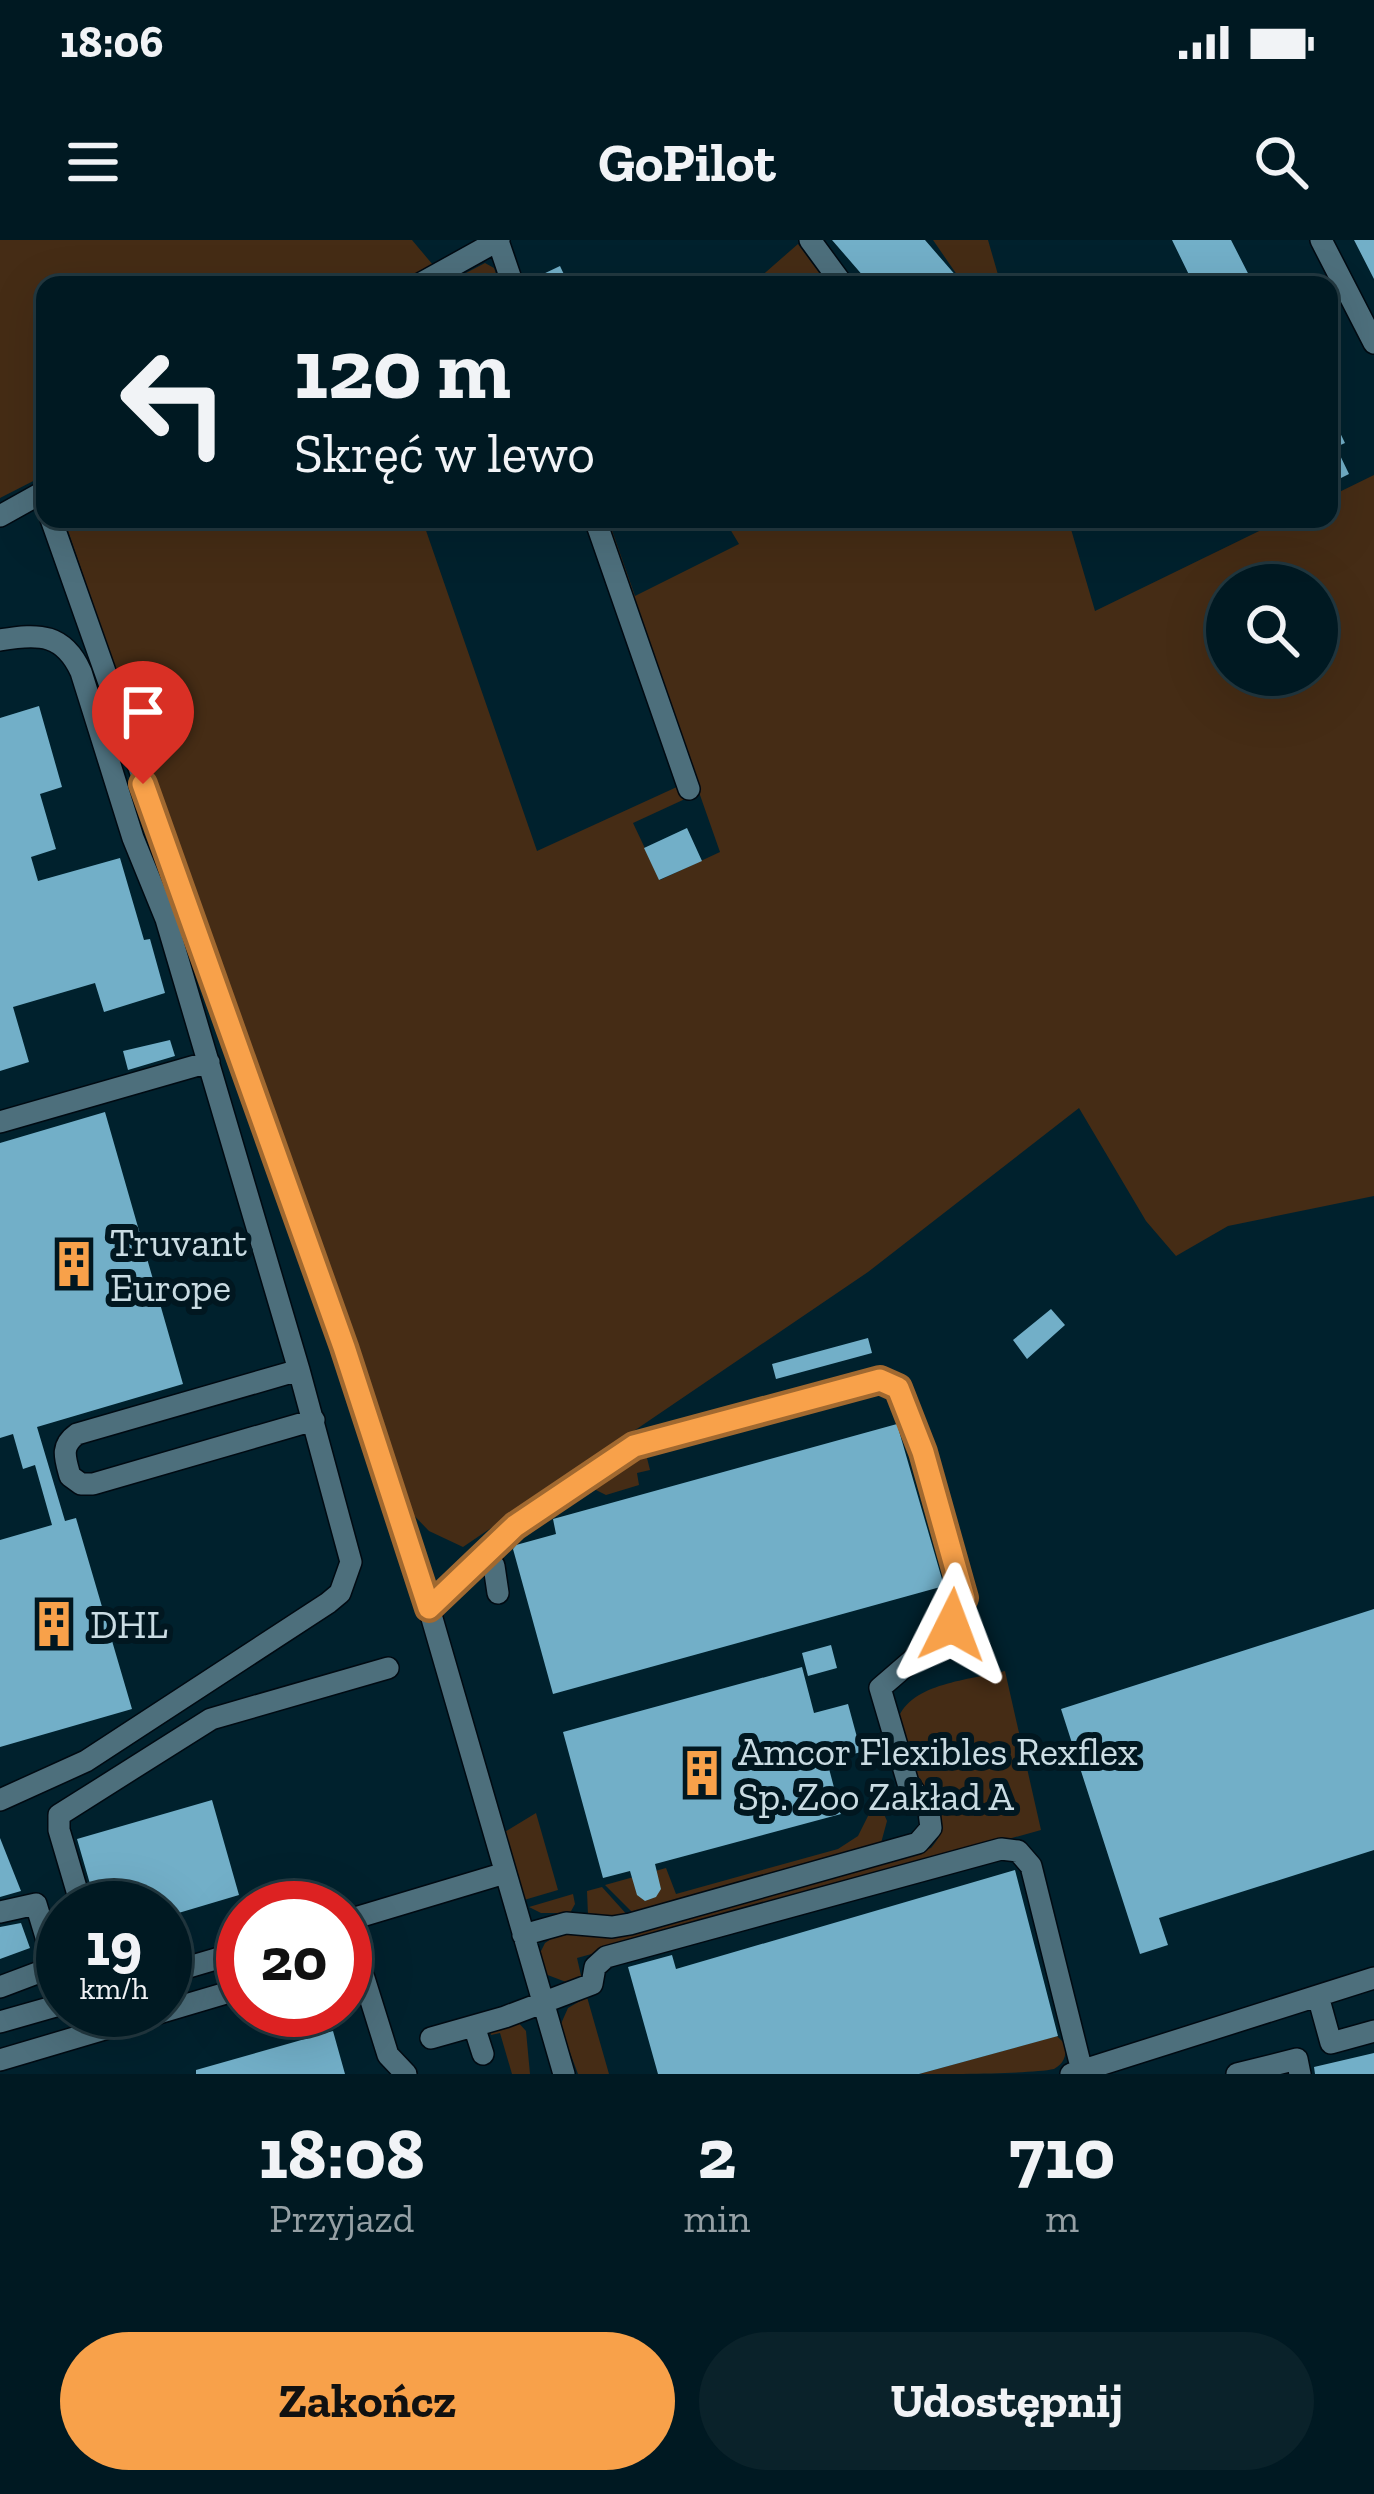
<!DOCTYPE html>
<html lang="pl">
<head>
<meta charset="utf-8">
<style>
	:root { --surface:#001922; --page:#0a222a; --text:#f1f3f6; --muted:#95a0a5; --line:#223840; --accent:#f8a14a }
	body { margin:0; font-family:"Zilla Slab",serif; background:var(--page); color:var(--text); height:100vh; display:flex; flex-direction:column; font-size:45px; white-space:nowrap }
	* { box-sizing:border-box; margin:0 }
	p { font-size:39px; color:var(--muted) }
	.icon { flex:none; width:66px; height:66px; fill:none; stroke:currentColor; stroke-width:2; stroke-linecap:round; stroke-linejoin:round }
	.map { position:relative; height:1834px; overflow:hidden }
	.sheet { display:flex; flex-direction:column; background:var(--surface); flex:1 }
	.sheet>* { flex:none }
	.guide { position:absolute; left:36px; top:36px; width:1302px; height:252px; border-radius:24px; box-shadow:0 12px 48px #0002,0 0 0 3px var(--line); background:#001922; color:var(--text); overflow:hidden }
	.tools { position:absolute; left:1206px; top:324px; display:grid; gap:24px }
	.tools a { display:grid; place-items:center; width:132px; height:132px; border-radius:50%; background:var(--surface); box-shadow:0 12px 48px #0002,0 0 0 3px var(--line); font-size:60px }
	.speed { position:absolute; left:36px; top:1641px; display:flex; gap:24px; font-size:60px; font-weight:700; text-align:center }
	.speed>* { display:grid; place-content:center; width:156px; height:156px; border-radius:50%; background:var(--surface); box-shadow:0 12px 48px #0002,0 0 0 3px var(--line); line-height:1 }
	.speed small { font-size:30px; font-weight:400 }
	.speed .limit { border:18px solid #d22; background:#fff; color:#111 }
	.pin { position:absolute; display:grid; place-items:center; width:102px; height:102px; color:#fff; margin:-123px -51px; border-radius:50% 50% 50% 0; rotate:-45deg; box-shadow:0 0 12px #0007 }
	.pin .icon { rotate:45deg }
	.me { position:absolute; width:132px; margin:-66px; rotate:3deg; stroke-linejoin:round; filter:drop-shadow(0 0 9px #0008) }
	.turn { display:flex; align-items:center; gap:42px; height:252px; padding:0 60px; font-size:54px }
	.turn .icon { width:156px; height:156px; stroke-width:2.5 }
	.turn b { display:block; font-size:84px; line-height:102px }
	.eta { display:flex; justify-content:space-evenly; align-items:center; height:204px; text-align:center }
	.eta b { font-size:72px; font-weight:700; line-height:84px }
	.button { display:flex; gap:24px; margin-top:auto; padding:24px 60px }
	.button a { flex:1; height:138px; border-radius:72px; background:var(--accent); color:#111; font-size:48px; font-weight:700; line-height:138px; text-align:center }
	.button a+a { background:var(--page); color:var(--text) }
	.status { display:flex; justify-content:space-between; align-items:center; height:84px; padding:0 60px; background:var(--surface); direction:ltr }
	.status svg { height:33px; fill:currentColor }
	header { display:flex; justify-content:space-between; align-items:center; height:156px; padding:0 60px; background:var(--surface); font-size:54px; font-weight:700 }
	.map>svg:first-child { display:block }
	.green { fill:#452c15; fill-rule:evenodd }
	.building { fill:#72afc8 }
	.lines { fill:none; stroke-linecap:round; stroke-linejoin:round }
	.minor-casing { stroke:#000a12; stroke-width:24 }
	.minor { stroke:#4d6f7c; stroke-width:21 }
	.route-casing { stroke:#a16930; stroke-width:30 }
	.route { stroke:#f8a14a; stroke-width:21 }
	.labels { text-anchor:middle; stroke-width:12; stroke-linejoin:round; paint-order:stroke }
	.poi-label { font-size:39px; fill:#cadce3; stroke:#011720; text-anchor:start }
</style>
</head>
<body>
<div class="status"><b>18:06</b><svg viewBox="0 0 49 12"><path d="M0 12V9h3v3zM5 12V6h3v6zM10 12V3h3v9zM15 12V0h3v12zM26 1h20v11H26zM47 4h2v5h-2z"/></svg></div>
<header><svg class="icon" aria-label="menu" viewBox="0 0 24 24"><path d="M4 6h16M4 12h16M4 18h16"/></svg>GoPilot<svg class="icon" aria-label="search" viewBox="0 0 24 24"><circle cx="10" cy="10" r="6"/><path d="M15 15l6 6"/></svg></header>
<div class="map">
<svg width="1374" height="1834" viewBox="0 0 1374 1834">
	<rect width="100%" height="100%" fill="#00212d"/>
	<path class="green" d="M 0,0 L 412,0 L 433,25 L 395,45 L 45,45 L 45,235 L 0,258 Z
		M 933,0 L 988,0 L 1001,45 L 964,45 Z
		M 798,4 L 828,45 L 751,45 Z
		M 485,23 L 494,28 L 500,45 L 443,45 Z
		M 1374,235 L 1374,956 L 1228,986 L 1176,1016 L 1146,981 L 1079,868 L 868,1032 L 463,1307 L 429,1291 L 401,1262 L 64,279 L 422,279 L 537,611 L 679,546 L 685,559 L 633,583 L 660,640 L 720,612 L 603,279 L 608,279 L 635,356 L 739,304 L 724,279 L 1068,279 L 1095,371 L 1284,279 L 1329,279 L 1329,257 ZM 1227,345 L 1317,345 L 1317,435 L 1227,435 Z
		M 645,1210 L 650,1230 L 637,1233 L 639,1245 L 606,1255 L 594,1249 L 593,1246 Z
		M 1005,1431 L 1041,1590 L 577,1718 L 582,1740 L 566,1742 L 545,1734 L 538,1717 L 545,1703 L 560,1693 L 619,1695 L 931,1608 C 956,1579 930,1568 915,1544 C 904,1527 902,1498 898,1479 C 911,1443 970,1440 1005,1431 Z
		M 880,1565 L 887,1581 L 881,1603 L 636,1676 L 605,1645 L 666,1628 L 676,1654 L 838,1609 L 858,1596 L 872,1568 Z
		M 536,1573 L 558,1650 L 524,1660 L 503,1593 Z
		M 602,1647 L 629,1677 L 611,1680 L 588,1675 L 587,1651 Z
		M 573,1654 L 575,1664 L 570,1673 L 541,1673 L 529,1667 Z
		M 587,1757 L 609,1834 L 578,1834 L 560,1786 L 568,1768 Z
		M 516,1780 L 526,1791 L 530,1834 L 512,1834 L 500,1793 L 491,1795 L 490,1791 Z
		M 1057,1796 L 1066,1805 C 1066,1817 1064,1823 1054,1829 C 1031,1834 948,1834 919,1834 Z"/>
	<path class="building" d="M 832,0 L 925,0 L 964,45 L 871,45 Z
		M 1172,0 L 1231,0 L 1254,45 L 1194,45 Z
		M 1354,0 L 1374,0 L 1374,39 Z
		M 560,26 L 569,45 L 543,45 L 539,36 Z
		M 1329,170 L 1345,203 L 1336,207 L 1349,234 L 1329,244 Z
		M 39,466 L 62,547 L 40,554 L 56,609 L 31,617 L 38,641 L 120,618 L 144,700 L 150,699 L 165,753 L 104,772 L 95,743 L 13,767 L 29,822 L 0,831 L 0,478 Z
		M 687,588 L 702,621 L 659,640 L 644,608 Z
		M 170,800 L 175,816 L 128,830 L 123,811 Z
		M 105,872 L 183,1144 L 37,1187 L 65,1281 L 76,1278 L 132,1469 L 0,1507 L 0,1300 L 52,1285 L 35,1225 L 23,1229 L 13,1194 L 0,1198 L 0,903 Z
		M 1051,1069 L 1065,1085 L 1027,1119 L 1013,1100 Z
		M 868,1098 L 872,1113 L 776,1139 L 772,1124 Z
		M 897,1184 L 944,1346 L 553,1454 L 513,1309 L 516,1305 L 556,1294 L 553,1279 Z
		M 1374,1369 L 1374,1610 L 1159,1678 L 1168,1705 L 1140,1714 L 1061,1469 Z
		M 831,1405 L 837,1428 L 808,1436 L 802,1413 Z
		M 802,1427 L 814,1473 L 848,1464 L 861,1512 L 827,1521 L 841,1574 L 655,1624 L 661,1649 L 656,1657 L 645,1661 L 637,1655 L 630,1631 L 603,1638 L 563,1492 Z
		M 212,1560 L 239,1655 L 165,1677 L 165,1668 L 97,1668 L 77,1599 Z
		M 0,1598 L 21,1651 L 0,1657 Z
		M 1015,1630 L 1058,1796 L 919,1834 L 658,1834 L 628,1727 L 672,1715 L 676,1729 Z
		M 21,1683 L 30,1708 L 0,1719 L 0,1687 Z
		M 333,1791 L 345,1834 L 196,1834 L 196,1830 Z
		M 1374,1813 L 1374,1834 L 1315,1834 L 1314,1827 Z"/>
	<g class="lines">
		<defs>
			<path id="minor" d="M 810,0 L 843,45
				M 1321,0 L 1374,103
				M 498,1 L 513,45
				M 418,45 L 499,0
				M 0,276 L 45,251
				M 51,279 L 344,1107 L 429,1368 L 564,1834
				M 595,279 L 689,549
				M 0,400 C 40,393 64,394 81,432 L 133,598 L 166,679 L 299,1130 L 351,1322 L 340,1353 L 328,1363 L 86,1521 L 0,1560
				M 0,882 L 209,822
				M 299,1130 L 77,1194 C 60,1206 65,1218 70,1236 L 81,1244 L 93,1244 L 314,1180
				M 476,1322 L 494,1326 L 498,1353
				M 429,1368 L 515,1286 L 634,1206 L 874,1140 L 894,1144 L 907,1163 L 964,1358 L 953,1385 L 880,1448 L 908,1543 L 929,1572 L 931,1588 L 918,1603 L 630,1684 L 612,1687 L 566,1683 L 523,1695
				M 82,1668 L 59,1590 L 59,1575 L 211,1479 L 388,1428
				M 0,1672 L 36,1664 L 52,1717 L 45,1730 L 0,1747
				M 345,1681 L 505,1633
				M 345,1724 L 359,1729 L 364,1738 L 388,1815 L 406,1834
				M 165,1734 L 243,1711
				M 1318,1756 L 1331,1803 L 1374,1791
				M 0,1782 L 63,1764
				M 474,1786 L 483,1814
				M 431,1798 L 505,1777 L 592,1744 L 595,1727 L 606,1717 L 1001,1609 L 1018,1611 L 1031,1626 L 1082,1831
				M 0,1820 L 243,1748
				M 1071,1834 L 1374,1738
				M 1237,1834 L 1297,1819 L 1300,1834"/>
		</defs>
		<use href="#minor" class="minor-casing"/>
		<use href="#minor" class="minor"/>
	</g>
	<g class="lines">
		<defs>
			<path id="route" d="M 143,544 L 344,1107 L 429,1368 L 515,1286 L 634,1206 L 880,1140 L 898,1148 L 923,1212 L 964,1358 L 952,1385"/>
		</defs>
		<use href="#route" class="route-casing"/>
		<use href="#route" class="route"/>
	</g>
	<defs>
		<symbol id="building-bare" viewBox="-9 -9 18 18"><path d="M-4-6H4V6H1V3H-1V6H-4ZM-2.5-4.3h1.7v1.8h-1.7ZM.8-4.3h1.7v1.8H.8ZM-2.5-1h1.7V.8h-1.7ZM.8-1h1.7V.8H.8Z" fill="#f8a14a" stroke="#011720" stroke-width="2.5" paint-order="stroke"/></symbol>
	</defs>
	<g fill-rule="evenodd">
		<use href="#building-bare" x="41" y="991" width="66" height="66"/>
		<use href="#building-bare" x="21" y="1351" width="66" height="66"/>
		<use href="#building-bare" x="669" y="1500" width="66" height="66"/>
	</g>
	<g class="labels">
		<g class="poi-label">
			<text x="110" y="1016">Truvant<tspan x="110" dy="45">Europe</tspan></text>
			<text x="90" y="1398">DHL</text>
			<text x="738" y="1525">Amcor Flexibles Rexflex<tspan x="738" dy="45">Sp. Zoo Zakład A</tspan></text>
		</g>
	</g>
</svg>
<div class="tools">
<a><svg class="icon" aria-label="search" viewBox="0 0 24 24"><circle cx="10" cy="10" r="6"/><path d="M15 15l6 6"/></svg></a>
</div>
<div class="speed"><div>19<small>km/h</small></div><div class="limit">20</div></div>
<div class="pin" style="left:143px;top:544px;background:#d93025"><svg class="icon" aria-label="arrive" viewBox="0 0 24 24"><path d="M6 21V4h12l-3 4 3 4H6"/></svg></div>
<svg class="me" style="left:952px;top:1385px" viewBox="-20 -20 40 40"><path d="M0-17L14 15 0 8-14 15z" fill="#f8a14a" stroke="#fff" stroke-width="4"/></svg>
<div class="guide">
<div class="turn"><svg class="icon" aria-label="left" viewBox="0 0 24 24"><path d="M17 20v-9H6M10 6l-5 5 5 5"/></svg><div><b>120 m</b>Skręć w lewo</div></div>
</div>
</div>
<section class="sheet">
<div class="eta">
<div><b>18:08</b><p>Przyjazd</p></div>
<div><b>2</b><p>min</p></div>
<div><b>710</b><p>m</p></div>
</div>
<div class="button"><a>Zakończ</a><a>Udostępnij</a></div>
</section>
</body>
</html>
